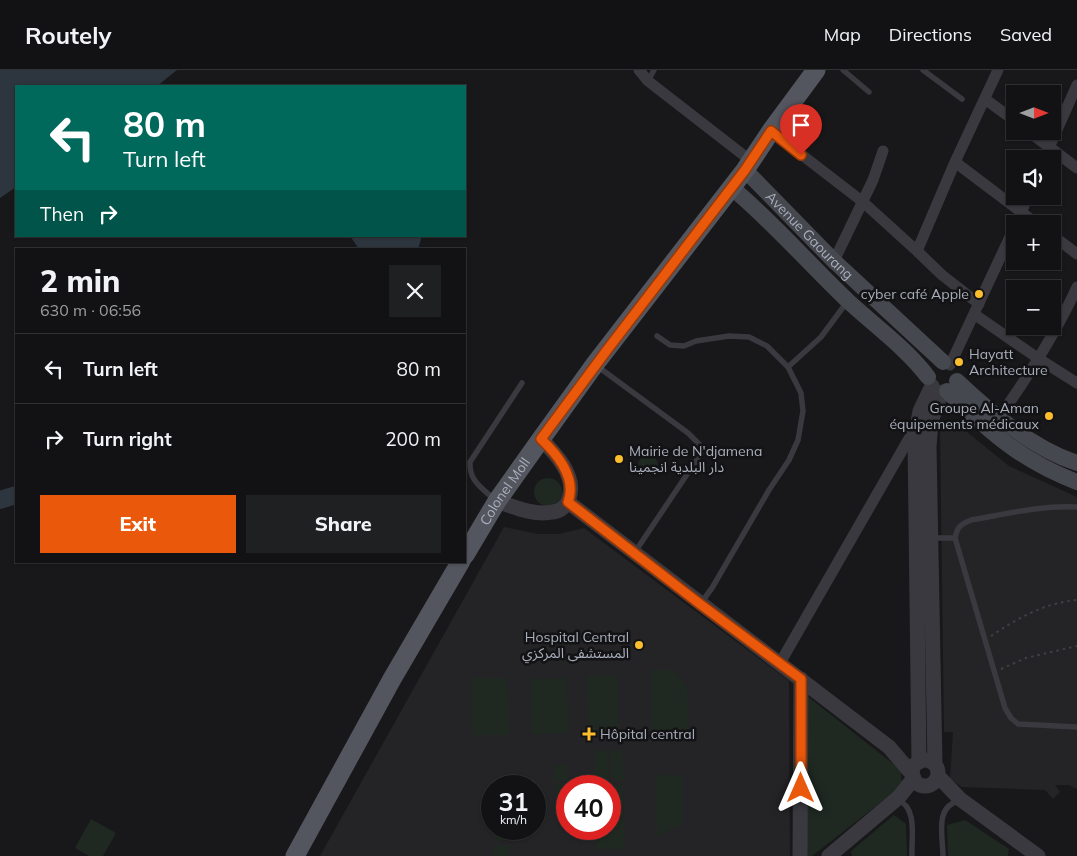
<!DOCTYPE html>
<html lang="en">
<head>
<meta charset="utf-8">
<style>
	:root { --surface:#121214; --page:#1f2022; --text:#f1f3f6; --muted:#9c9ea0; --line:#313234; --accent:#ea580c }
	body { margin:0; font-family:Mulish,"Noto Sans Arabic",sans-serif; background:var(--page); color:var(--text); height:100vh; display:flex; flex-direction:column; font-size:19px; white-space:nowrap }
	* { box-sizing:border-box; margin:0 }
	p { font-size:16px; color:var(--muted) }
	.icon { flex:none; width:28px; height:28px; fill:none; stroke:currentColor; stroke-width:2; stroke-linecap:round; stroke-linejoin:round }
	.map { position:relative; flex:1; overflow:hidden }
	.sheet { position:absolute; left:15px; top:178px; width:451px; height:315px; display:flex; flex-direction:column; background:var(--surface); border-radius:0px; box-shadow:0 1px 4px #0004,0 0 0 1px var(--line) }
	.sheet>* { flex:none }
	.hud { position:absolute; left:15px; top:15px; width:451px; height:152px; border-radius:0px; box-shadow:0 1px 4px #0004,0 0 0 1px var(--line); background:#00695c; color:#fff; overflow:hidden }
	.needle { width:32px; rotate:90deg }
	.controls { position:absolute; left:1006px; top:15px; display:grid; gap:10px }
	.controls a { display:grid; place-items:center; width:55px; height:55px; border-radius:0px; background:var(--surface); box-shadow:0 1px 4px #0004,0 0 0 1px var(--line); font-size:25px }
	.speed { position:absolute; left:481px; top:705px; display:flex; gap:10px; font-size:25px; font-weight:700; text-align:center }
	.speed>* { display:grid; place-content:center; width:65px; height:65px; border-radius:50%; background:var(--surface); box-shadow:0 1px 4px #0004,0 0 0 1px var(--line); line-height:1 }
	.speed small { font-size:12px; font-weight:400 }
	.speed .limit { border:8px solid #d22; background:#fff; color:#111 }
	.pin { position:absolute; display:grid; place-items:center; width:42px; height:42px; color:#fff; margin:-51px -21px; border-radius:50% 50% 50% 0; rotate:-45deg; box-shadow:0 0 5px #0007 }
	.pin .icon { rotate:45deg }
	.me { position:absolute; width:55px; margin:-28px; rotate:0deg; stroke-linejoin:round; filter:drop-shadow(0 0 4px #0008) }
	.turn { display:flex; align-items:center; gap:18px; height:105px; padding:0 25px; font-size:22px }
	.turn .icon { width:65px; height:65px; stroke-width:2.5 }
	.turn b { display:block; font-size:35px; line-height:42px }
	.then { display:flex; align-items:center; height:48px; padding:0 25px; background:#0003; gap:10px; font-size:19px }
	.round { display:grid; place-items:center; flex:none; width:52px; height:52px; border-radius:0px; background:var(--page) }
	.overview { display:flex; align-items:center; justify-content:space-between; height:85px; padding:0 25px }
	h1 { font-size:30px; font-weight:800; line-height:38px }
	.primary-button { display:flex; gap:10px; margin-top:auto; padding:10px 25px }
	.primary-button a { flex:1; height:58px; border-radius:0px; background:var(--accent); color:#fff; font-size:20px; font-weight:800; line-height:58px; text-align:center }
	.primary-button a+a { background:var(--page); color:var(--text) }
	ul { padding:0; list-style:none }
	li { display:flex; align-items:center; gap:15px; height:70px; padding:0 25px; border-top:1px solid var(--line) }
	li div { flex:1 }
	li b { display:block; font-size:19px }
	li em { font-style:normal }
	header { display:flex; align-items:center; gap:30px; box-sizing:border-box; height:70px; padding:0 25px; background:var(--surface); border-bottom:1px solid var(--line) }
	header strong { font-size:24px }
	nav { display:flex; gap:28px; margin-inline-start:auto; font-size:18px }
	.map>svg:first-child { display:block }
	.built { fill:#242427; fill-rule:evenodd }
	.green { fill:#1f2921 }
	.water { fill:#2d363f }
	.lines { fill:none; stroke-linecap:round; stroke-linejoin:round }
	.river { stroke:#2d363f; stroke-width:18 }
	.path { stroke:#3e4047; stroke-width:2; stroke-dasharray:2.5 4; stroke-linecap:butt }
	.service { stroke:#39393f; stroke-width:5.5 }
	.minor { stroke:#39393f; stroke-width:11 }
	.tertiary { stroke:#39393f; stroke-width:15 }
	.secondary { stroke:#464850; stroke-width:16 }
	.primary { stroke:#54565f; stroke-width:19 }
	.route-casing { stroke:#983908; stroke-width:12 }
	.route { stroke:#ea580c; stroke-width:9 }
	.poi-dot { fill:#fdbe2d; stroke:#131315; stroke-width:2 }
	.labels { text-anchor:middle; stroke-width:5; stroke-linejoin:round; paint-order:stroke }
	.street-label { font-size:14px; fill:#a9aebb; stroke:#131315 }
	.poi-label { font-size:14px; fill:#a9aebb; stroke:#131315; text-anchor:end }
</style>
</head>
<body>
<header>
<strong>Routely</strong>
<nav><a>Map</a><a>Directions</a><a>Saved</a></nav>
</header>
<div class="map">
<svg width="1077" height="786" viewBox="0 0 1077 786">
	<rect width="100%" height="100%" fill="#18181a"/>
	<path class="built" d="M 952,350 L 1009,396 L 1077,427 L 1077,719 L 1069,715 L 1055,715 L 1060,722 L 1053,729 L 1045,720 L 962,717 L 950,709 L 953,662 L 944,662 L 940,355 Z
		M 504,457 L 538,464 L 559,464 L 584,458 L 789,611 L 790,786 L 320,786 ZM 492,716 L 535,716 L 535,759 L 492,759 ZM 568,716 L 610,716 L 610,759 L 568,759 Z"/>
	<path class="green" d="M638 395a10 10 0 1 1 20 0a10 10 0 1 1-20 0Z
		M534 422a14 14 0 1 1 28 0a14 14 0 1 1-28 0Z
		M 651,600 L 673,600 L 687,617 L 688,664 L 651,664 Z
		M 587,605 L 618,606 L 618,665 L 589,664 Z
		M 472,608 L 507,608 L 509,665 L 472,665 Z
		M 567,608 L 568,663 L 531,664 L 530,609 Z
		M 802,622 L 901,700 L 902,716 L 812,786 L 806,786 Z
		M 594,681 L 609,681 L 609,710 L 594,710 Z
		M 611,681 L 623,681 L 624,710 L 611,710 Z
		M 567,695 L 568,710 L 554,711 L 554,696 Z
		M 657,705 L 683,705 L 683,754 L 657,766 Z
		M 555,713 L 567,713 L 567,740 L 564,743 L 555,742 Z
		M 623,715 L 624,746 L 610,746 L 610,716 L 595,716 Z
		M 894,745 L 906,754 L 907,786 L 852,786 L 851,781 Z
		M 91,749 L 116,763 L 103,786 L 89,786 L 75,778 Z
		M 610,749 L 624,749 L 625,779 L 597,779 L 597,759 L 610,759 Z
		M 965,750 L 1009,779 L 1008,786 L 948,786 L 947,755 Z
		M 494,759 L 510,759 L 510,770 L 495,771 Z
		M 494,775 L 510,775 L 510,786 L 494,786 Z"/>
	<path class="water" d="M 0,0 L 177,0 L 157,16 L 16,16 L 16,117 L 0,128 Z
		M 350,166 L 422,166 L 418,179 L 359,179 Z"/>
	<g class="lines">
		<path class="river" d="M 0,430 L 16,425"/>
		<path class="path" d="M 991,566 C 1018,548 1044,533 1077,530
			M 1001,599 L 1026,588 L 1077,576"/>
		<path class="service" d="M 843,0 L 869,22
			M 923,0 L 962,29
			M 648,11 L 654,0
			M 657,266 L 670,275 L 684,276 L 696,271 L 729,266 L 749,267 L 767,276 L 788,297 L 801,323 L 803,341 L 798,370 L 789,390 L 769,420 L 712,518 L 701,533
			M 597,296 L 688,363 L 701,376 L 702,382 L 635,482
			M 788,297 L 821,267 L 847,232
			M 495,430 C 482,418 469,411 470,392 L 522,313
			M 1077,437 C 1041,435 1006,444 971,450 C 961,454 957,457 955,468 L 1005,638 L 1011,648 L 1018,654 L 1077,657
			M 932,468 L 955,468
			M 898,730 C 918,738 911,768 912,786
			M 943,786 C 943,767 934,735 960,731"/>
		<path class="minor" d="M 639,0 L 648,11 L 751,91
			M 985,29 L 1015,51
			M 771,61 L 863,132 L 917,181 L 942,205 L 979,234
			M 1028,61 L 1077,98
			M 1044,89 L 1077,15
			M 955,92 L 1037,154
			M 1019,148 L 1028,126
			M 1052,165 L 1077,184
			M 917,181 L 955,92 L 998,0
			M 834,191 L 873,110 L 883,81
			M 974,244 L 1039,289 L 1077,313
			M 950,295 L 1015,156
			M 1000,346 C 1029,305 1056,263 1077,217
			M 780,593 L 915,358"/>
		<path class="tertiary" d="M 497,431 C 514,437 534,446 553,442 C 560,441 567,436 569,428 C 577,406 555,383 541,369
			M 568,432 L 889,677 L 913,705
			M912 703a13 13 0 1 1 26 0a13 13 0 1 1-26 0Z
			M 919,692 L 915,369 L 920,341 L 932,316
			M 935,695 L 929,377 L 931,351 L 942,322
			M 938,706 L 960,729 L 1038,786
			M 800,786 L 801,609
			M 829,786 L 899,727 L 914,708"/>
		<g class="secondary">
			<path id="s1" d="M 745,100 L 834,191 L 943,292"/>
			<path d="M 731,117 C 773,152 809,194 848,231 C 875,256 906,278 928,307"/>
			<path d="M 957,311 C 991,343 1032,378 1077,393"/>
			<path d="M 947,321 C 990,362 1020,390 1077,412"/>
		</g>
		<g class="primary">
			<path id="s2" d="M 465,485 L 497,431 L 541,369 L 595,294 L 745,100 L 771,61 L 816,0"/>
			<path d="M 295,786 L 392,609 L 461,491"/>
		</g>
	</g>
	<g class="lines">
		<defs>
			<path id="route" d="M 801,718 L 801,609 L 700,534 L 568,432 C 577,408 558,385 541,369 L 607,280 L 745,100 L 771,61 L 801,85"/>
		</defs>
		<use href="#route" class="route-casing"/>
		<use href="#route" class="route"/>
	</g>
	<g class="poi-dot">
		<circle cx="979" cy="224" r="5"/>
		<circle cx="959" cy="292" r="5"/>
		<circle cx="1049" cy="346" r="5"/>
		<circle cx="619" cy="389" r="5"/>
		<circle cx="639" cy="575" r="5"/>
		<path d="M586.5 656.5h5v5h5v5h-5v5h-5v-5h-5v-5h5z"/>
	</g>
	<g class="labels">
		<g class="street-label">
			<text dy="5" stroke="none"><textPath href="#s1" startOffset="92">Avenue Gaourang</textPath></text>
			<text dy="5" stroke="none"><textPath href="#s2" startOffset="75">Colonel Moll</textPath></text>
		</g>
		<g class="poi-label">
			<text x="969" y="229">cyber café Apple</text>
			<text x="969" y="289" text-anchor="start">Hayatt<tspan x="969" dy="16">Architecture</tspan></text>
			<text x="1039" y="343">Groupe Al-Aman<tspan x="1039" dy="16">équipements médicaux</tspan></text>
			<text x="629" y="386" text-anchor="start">Mairie de N'djamena<tspan x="629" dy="16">دار البلدية انجمينا</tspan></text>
			<text x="629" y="572">Hospital Central<tspan x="629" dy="16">المستشفى المركزي</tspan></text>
			<text x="600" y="669" text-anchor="start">Hôpital central</text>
		</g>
	</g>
</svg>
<div class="controls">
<a><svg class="needle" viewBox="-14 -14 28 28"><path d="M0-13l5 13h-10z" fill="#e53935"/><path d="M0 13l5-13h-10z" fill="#9c9ea0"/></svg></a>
<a><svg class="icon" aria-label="sound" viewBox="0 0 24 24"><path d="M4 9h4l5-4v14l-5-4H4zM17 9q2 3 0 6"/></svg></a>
<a>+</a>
<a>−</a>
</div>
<div class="speed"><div>31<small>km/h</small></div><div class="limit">40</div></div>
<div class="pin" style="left:801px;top:85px;background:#d93025"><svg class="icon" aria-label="arrive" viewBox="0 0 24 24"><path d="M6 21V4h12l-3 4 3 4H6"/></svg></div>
<svg class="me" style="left:801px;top:718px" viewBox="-20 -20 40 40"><path d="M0-17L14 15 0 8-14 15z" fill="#ea580c" stroke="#fff" stroke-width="4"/></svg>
<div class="hud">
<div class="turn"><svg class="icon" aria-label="left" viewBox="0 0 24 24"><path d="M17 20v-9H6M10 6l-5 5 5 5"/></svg><div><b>80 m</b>Turn left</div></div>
<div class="then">Then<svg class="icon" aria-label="right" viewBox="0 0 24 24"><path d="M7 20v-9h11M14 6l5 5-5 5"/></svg></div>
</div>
<section class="sheet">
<div class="overview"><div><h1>2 min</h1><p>630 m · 06:56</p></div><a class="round"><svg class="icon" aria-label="close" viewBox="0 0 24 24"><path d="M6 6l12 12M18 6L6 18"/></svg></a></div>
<ul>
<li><svg class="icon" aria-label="left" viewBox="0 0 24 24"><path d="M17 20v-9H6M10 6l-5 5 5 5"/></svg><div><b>Turn left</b></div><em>80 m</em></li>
<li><svg class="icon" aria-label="right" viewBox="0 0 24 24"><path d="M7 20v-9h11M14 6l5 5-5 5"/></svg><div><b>Turn right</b></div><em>200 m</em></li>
</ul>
<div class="primary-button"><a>Exit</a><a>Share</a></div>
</section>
</div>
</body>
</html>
